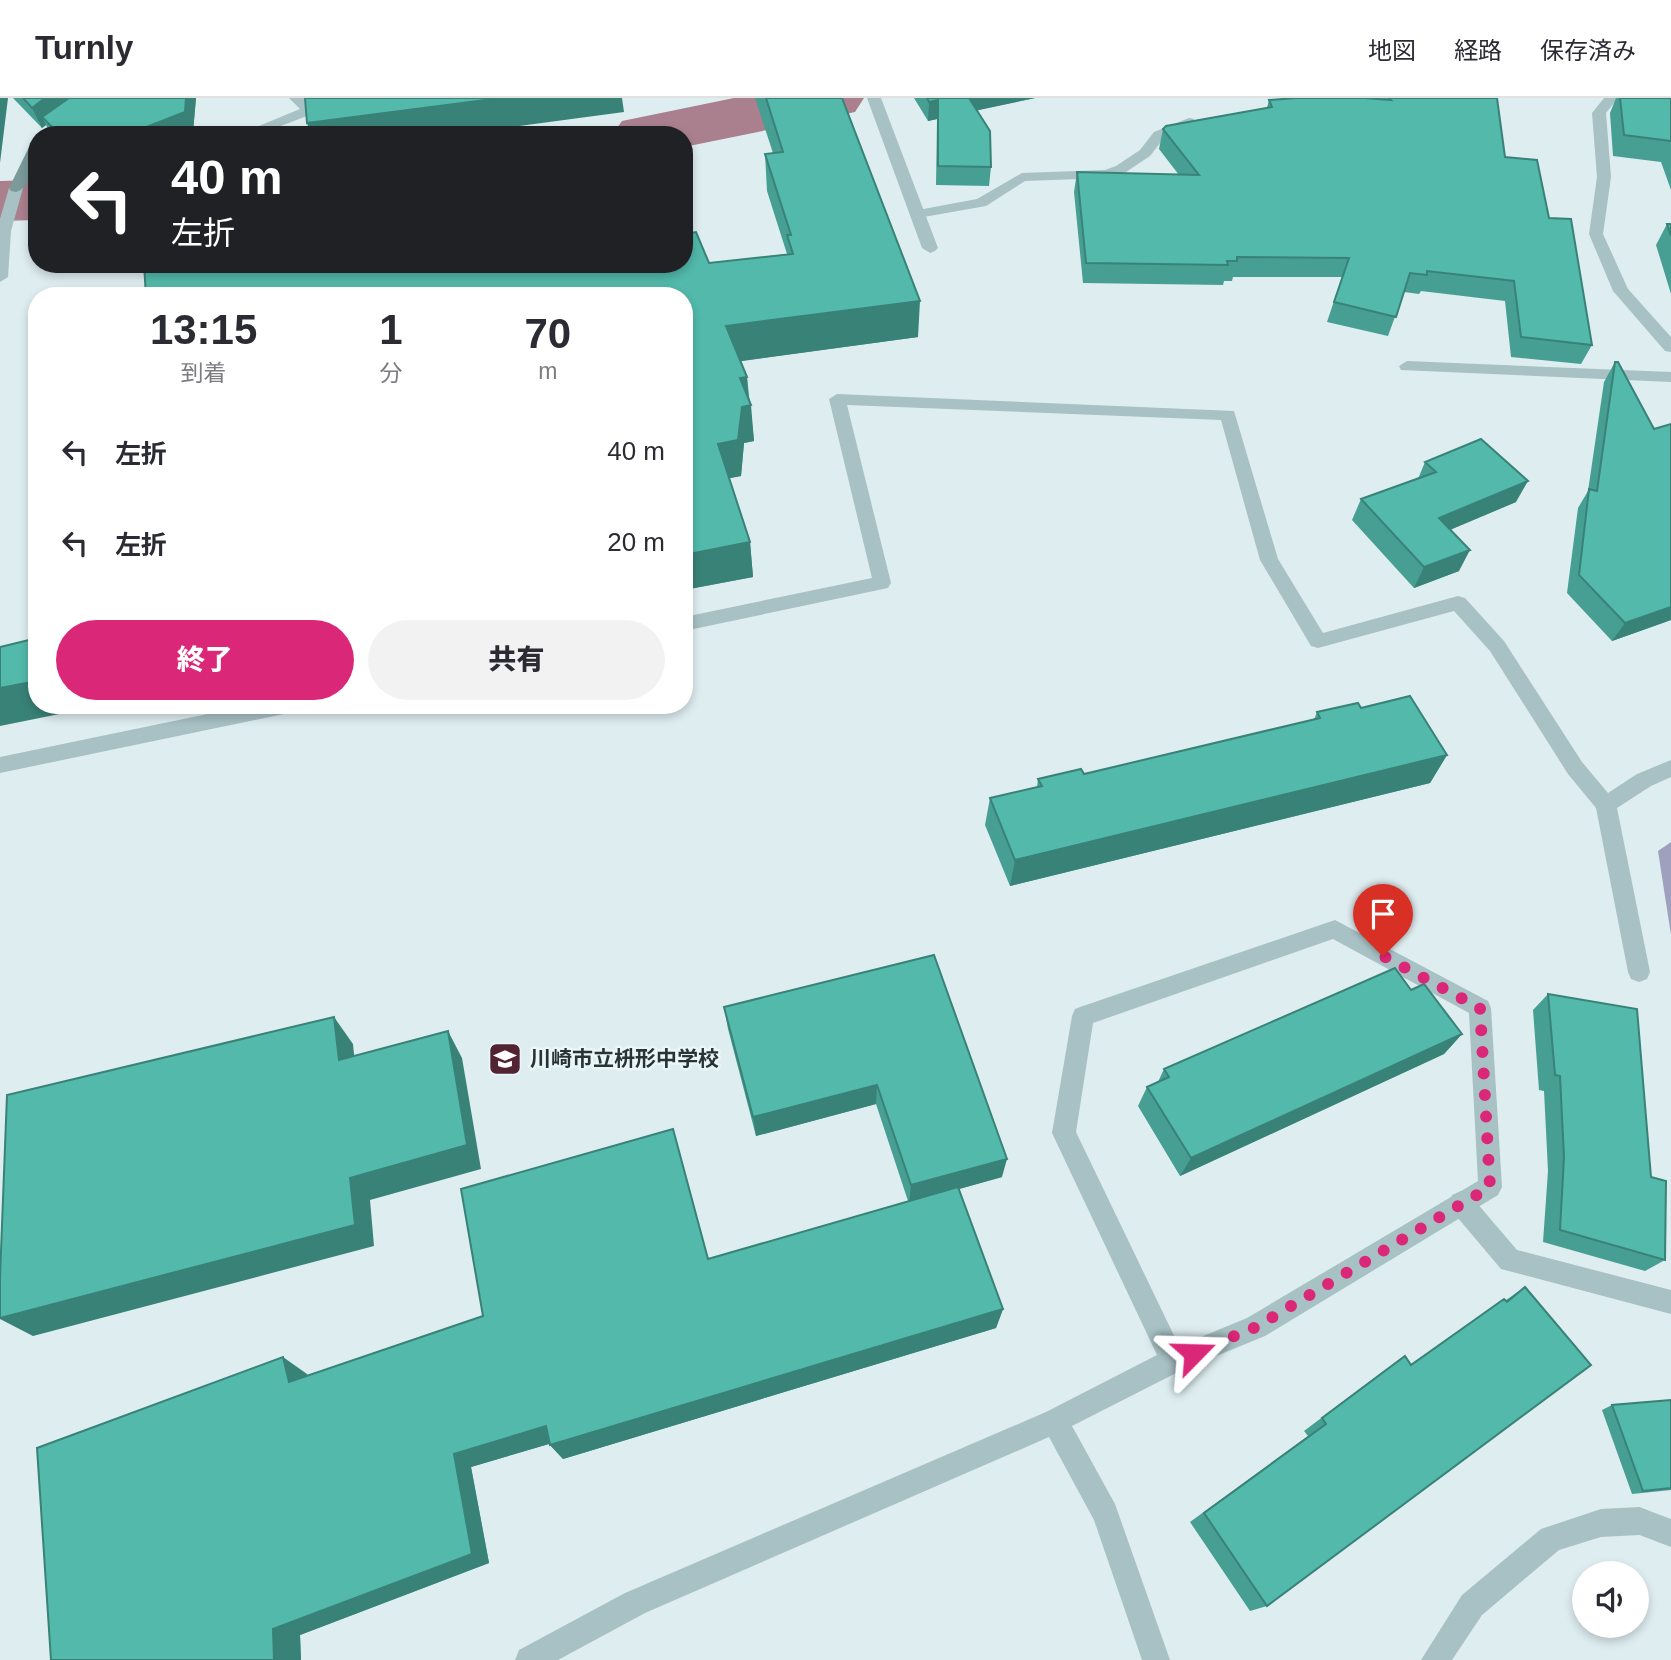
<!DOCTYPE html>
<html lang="ja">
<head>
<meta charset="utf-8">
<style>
	:root { --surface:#fff; --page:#f2f2f3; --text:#2b2b33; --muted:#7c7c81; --line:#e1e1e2; --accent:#db2777 }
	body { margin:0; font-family:Helvetica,"Noto Sans JP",sans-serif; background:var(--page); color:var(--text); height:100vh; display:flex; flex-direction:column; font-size:26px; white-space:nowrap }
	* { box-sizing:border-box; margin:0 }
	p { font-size:23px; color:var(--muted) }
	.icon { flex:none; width:38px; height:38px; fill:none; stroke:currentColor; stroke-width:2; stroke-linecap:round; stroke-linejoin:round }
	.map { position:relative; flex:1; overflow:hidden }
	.sheet { position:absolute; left:28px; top:189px; width:665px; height:427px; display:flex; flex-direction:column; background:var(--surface); border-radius:28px; box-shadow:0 4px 10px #0003 }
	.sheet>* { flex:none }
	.banner { position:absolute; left:28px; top:28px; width:665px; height:147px; border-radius:28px; box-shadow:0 4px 10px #0003; background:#202124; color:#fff; overflow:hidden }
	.buttons { position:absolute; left:1572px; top:1463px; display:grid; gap:14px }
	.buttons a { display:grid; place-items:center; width:77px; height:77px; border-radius:50%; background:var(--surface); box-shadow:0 4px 10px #0003; font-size:35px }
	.pin { position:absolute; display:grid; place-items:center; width:60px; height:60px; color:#fff; margin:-72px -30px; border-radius:50% 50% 50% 0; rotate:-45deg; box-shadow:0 0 7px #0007 }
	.pin .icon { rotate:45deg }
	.me { position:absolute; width:77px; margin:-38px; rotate:68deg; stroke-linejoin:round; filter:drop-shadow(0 0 5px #0008) }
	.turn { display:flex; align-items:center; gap:24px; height:147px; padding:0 28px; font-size:32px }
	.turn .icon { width:91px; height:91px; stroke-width:2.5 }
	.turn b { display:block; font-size:49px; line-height:60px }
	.eta { display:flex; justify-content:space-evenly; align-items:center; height:119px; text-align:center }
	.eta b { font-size:42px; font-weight:800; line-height:49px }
	.action { display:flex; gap:14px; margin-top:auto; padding:14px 28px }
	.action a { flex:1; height:80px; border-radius:42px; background:var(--accent); color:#fff; font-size:28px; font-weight:800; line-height:80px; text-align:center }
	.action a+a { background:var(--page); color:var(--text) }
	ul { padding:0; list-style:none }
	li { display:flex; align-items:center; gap:21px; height:91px; padding:0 28px }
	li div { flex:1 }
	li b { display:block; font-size:26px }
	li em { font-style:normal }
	header { display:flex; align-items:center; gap:42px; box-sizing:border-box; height:98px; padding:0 35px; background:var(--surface); border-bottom:2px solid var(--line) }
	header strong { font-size:33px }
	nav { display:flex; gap:38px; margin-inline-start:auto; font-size:24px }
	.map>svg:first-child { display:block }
	.green { fill:#9fa0bd }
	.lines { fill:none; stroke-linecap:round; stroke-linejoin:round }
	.river { fill:#aa808e; fill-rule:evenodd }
	.lane { fill:#a8c1c4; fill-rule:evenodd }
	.street { fill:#a8c1c4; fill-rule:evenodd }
	.secondary { fill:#7c9a9a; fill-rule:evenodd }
	.wall { fill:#479f93 }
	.shaded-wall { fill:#398278 }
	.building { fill:#52b9ab; stroke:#398278; stroke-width:2 }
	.route { stroke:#db2777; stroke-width:12; stroke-dasharray:0 21.6 }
	.labels { text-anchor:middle; stroke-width:5; stroke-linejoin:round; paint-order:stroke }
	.poi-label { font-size:21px; font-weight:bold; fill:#293534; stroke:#eaf6f8; text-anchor:start }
</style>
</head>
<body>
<header>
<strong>Turnly</strong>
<nav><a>地図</a><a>経路</a><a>保存済み</a></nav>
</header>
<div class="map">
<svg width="1671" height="1562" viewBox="0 0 1671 1562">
	<rect width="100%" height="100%" fill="#deedf0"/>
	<path class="green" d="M 1671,744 L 1671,837 L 1658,753 Z"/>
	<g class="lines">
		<path class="river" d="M 734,0 L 864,0 L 855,14 L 684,49 L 684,37 L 612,37 L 622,23 Z
			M 37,82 L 37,122 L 0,123 L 0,83 Z"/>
		<path class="lane" d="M 289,0 L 304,0 L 320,14 L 329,13 L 336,17 L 334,20 L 317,23 L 307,18 L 257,37 L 237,37 L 300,11 Z
			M 1189,20 L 1194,21 L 1194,27 L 1164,40 L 1150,58 L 1126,74 L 1106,80 L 1025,83 L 986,108 L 918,120 L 911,116 L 918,112 L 977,101 L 1022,75 L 1105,72 L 1116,68 L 1140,52 L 1154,34 Z
			M 1407,263 L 1671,274 L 1671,284 L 1401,272 L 1399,268 Z
			M 1461,1093 L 1470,1097 L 1517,1152 L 1671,1192 L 1671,1216 L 1501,1171 L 1452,1113 L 1449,1105 L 1452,1097 Z
			M 1639,1409 L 1671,1421 L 1671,1449 L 1629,1433 L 1625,1423 L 1629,1413 Z"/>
		<path class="street" d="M 867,0 L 881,0 L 938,150 L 935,153 L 930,155 L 922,150 Z
			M 1604,0 L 1618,0 L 1606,15 L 1611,79 L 1603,136 L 1628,191 L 1671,239 L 1671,254 L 1665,253 L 1613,193 L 1589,136 L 1597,79 L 1592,15 Z
			M 16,86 L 23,90 L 11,133 L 8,179 L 0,184 L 0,121 L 9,90 Z
			M 837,296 L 1234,313 L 1278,461 L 1323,535 L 1458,498 L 1465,500 L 1504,543 L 1582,664 L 1608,695 L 1637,676 L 1671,662 L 1671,679 L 1651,688 L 1617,710 L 1650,874 L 1647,881 L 1639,884 L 1631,881 L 1628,874 L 1596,710 L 1568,676 L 1490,553 L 1454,513 L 1318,550 L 1311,548 L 1260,462 L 1221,322 L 847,307 L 891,485 L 888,490 L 684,533 L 684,519 L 872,480 L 829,301 Z
			M 251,607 L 299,607 L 296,612 L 289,615 L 0,675 L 0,659 Z
			M 1335,822 L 1488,903 L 1491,910 L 1502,1089 L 1498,1097 L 1265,1238 L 1182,1272 L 1072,1328 L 1115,1406 L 1170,1562 L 1142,1562 L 1094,1422 L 1049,1339 L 645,1515 L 558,1562 L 515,1562 L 519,1552 L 625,1495 L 1046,1314 L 1157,1257 L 1052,1035 L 1072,918 L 1075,911 L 1083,908 ZM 1333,841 L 1469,915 L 1478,1083 L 1247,1220 L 1179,1248 L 1076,1034 L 1093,925 Z
			M 1639,1409 L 1649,1413 L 1653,1423 L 1649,1433 L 1639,1437 L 1601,1439 L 1559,1452 L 1482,1517 L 1452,1562 L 1421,1562 L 1462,1497 L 1541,1431 L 1601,1411 Z"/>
		<path class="secondary" d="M 96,0 L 115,0 L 80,16 L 54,37 L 38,37 L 70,10 Z
			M 37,43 C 37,58 33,89 16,94 L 11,93 L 9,90 L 30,47 Z"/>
	</g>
	<path class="wall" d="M 13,0 L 196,0 L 193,34 L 186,37 L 51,37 L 46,27 L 42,30 Z
		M 755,0 L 842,0 L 918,239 L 740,263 L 747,279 L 754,343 L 744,345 L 741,378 L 729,380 L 750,444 L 753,479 L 684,492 L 684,198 L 709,165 L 787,156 L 767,93 L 765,56 L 773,55 Z
		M 914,0 L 1035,0 L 977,12 L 991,69 L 989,88 L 936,87 L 937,21 L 928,23 Z
		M 1376,0 L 1497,0 L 1505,59 L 1549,120 L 1592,247 L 1581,266 L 1511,259 L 1505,203 L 1421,193 L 1419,196 L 1404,194 L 1388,238 L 1327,224 L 1342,179 L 1233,179 L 1232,183 L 1224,183 L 1223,187 L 1083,185 L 1074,94 L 1077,74 L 1179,77 L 1159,51 L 1163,31 L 1267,10 L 1269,2 L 1375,1 Z
		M 1616,0 L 1671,0 L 1671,92 L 1661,64 L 1613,58 L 1610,15 Z
		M 1667,126 L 1671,126 L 1671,196 L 1656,147 Z
		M 1615,264 L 1654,331 L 1671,326 L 1671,522 L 1612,543 L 1567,495 L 1578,410 L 1588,393 L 1604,284 Z
		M 1425,364 L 1516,404 L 1450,432 L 1459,473 L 1414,490 L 1352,422 L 1361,401 L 1418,381 Z
		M 1361,610 L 1447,657 L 1430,685 L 1010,788 L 985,727 L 990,700 L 1037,689 L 1038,681 L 1084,676 L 1314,622 L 1317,614 Z
		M 934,857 L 1002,1079 L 959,1091 L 1003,1211 L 996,1230 L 563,1361 L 549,1346 L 471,1369 L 489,1465 L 300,1537 L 301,1562 L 51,1562 L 307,1276 L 307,1277 L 908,1103 L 876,1006 L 756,1038 L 728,931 L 724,909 Z
		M 1411,892 L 1462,936 L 1444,956 L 1180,1078 L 1138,1008 L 1147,989 L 1158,984 L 1164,971 Z
		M 1548,896 L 1665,1162 L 1645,1173 L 1543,1144 L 1548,1073 L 1544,993 L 1539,992 L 1533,912 Z
		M 1525,1189 L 1267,1508 L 1250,1513 L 1190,1424 L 1308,1338 L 1304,1333 L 1385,1272 L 1405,1258 L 1411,1266 L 1504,1201 L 1506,1202 Z
		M 1671,1302 L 1671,1392 L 1632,1396 L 1602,1312 L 1612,1307 Z"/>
	<path class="shaded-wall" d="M 0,0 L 8,0 L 0,65 Z
		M 45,0 L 69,0 L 42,19 L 46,27 L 42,30 L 32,10 Z
		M 186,0 L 196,0 L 193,34 L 186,37 L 126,37 Z
		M 501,0 L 622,0 L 624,14 L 453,37 L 311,37 L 307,25 Z
		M 966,0 L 1035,0 L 965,15 Z
		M 938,2 L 937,21 L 928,23 L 929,4 Z
		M 920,203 L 918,239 L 728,265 L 726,228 Z
		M 747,279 L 749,307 L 751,307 L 754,343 L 744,345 L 741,378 L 721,382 L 718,346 L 740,280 Z
		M 1528,383 L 1516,404 L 1428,441 L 1439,420 Z
		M 750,444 L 753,479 L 684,492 L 684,457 Z
		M 1470,452 L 1459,473 L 1414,490 L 1424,469 Z
		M 1671,509 L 1671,522 L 1612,543 L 1625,525 Z
		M 37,583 L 37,607 L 104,607 L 0,628 L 0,590 Z
		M 1447,657 L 1430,685 L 1010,788 L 1015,762 Z
		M 334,919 L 353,946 L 357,988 L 339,962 Z
		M 448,933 L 462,960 L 481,1071 L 370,1102 L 374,1148 L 33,1238 L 0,1221 L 0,1220 L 350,1080 Z
		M 1462,936 L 1444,956 L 1180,1078 L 1191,1060 Z
		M 877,987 L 876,1006 L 756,1038 L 753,1019 Z
		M 1007,1061 L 1002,1079 L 909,1105 L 911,1087 Z
		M 1003,1211 L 996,1230 L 563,1361 L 550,1347 Z
		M 283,1259 L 307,1276 L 313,1300 L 289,1284 Z
		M 546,1328 L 559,1343 L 471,1369 L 489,1465 L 300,1537 L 301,1562 L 274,1562 L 273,1531 L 454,1356 Z"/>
	<path class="building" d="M 23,0 L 45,0 L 32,10 Z
		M 69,0 L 186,0 L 185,14 L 126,37 L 60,37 L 42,19 Z
		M 305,0 L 501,0 L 307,25 Z
		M 766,0 L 842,0 L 920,203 L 726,228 L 747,279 L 740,280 L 751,307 L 742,309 L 738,342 L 718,346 L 750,444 L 684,457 L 684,198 L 146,198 L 144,166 L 684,166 L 684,136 L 696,134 L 709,165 L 793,156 L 787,137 L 791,137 L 765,56 L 783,54 Z
		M 927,0 L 969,0 L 990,33 L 991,69 L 938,68 L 938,2 L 929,4 Z
		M 1296,0 L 1365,0 L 1391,2 L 1389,0 L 1497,0 L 1505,59 L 1537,62 L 1549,120 L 1571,121 L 1592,247 L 1521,239 L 1514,183 L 1427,173 L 1427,177 L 1410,175 L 1396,219 L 1334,204 L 1349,160 L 1237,159 L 1237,163 L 1227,163 L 1228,167 L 1086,165 L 1077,74 L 1199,77 L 1163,31 L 1166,28 L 1272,9 L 1269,2 Z
		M 1620,0 L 1671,0 L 1671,43 L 1624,37 Z
		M 1667,126 L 1671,126 L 1671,138 Z
		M 1615,264 L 1618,264 L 1654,331 L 1671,326 L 1671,509 L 1625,525 L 1579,477 L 1589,391 L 1597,393 Z
		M 1481,341 L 1528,383 L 1439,420 L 1470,452 L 1424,469 L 1361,401 L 1436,374 L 1425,364 Z
		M 37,540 L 37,583 L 0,590 L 0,549 Z
		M 1410,598 L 1447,657 L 1015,762 L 990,700 L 1042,688 L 1038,681 L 1081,671 L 1084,676 L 1320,620 L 1317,614 L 1358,605 L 1361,610 Z
		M 934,857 L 1007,1061 L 911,1087 L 877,987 L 753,1019 L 724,909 Z
		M 1395,870 L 1411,892 L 1424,886 L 1462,936 L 1191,1060 L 1147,989 L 1169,979 L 1164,971 Z
		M 1548,896 L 1637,911 L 1651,1079 L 1666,1083 L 1665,1162 L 1560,1132 L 1564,1059 L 1560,978 L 1555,977 Z
		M 334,919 L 339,962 L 448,933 L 467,1047 L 350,1080 L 355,1127 L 0,1220 L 0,1179 L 7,997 Z
		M 673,1031 L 708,1161 L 958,1089 L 1003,1211 L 550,1347 L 546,1328 L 454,1356 L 472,1456 L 273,1531 L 274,1562 L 51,1562 L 37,1350 L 283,1259 L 289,1284 L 483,1218 L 461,1091 Z
		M 1525,1189 L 1591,1267 L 1267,1508 L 1204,1415 L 1326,1326 L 1322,1320 L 1405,1258 L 1411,1267 L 1504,1201 L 1507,1204 Z
		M 1671,1302 L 1671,1390 L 1643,1393 L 1612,1307 Z"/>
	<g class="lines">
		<path class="route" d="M 1194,1255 L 1256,1229 L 1490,1089 L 1480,910 L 1383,858"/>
	</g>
	<defs>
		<symbol id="school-square" viewBox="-11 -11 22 22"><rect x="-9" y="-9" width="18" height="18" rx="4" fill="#522332" stroke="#eaf6f8"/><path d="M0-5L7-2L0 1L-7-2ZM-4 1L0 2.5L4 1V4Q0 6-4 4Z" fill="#fff"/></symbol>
	</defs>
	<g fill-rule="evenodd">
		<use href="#school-square" x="486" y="942" width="38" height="38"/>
	</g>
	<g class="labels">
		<g class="poi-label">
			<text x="530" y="968">川崎市立枡形中学校</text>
		</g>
	</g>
</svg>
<div class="buttons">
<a><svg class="icon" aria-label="sound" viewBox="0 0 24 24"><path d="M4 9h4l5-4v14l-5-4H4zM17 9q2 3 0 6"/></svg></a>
</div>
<div class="pin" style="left:1383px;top:858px;background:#d93025"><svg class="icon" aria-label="arrive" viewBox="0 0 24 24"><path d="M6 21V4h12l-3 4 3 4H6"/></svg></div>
<svg class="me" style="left:1194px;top:1255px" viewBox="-20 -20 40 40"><path d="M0-17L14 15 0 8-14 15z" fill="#db2777" stroke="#fff" stroke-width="4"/></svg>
<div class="banner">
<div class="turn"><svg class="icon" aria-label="left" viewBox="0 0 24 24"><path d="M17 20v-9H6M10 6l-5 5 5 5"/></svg><div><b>40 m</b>左折</div></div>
</div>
<section class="sheet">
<div class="eta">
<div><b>13:15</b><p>到着</p></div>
<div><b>1</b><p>分</p></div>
<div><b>70</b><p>m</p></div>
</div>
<ul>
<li><svg class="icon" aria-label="left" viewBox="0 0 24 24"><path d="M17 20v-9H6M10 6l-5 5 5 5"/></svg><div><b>左折</b></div><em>40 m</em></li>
<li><svg class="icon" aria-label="left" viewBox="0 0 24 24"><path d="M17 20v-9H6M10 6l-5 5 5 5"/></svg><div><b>左折</b></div><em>20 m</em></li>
</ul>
<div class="action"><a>終了</a><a>共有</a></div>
</section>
</div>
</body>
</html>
